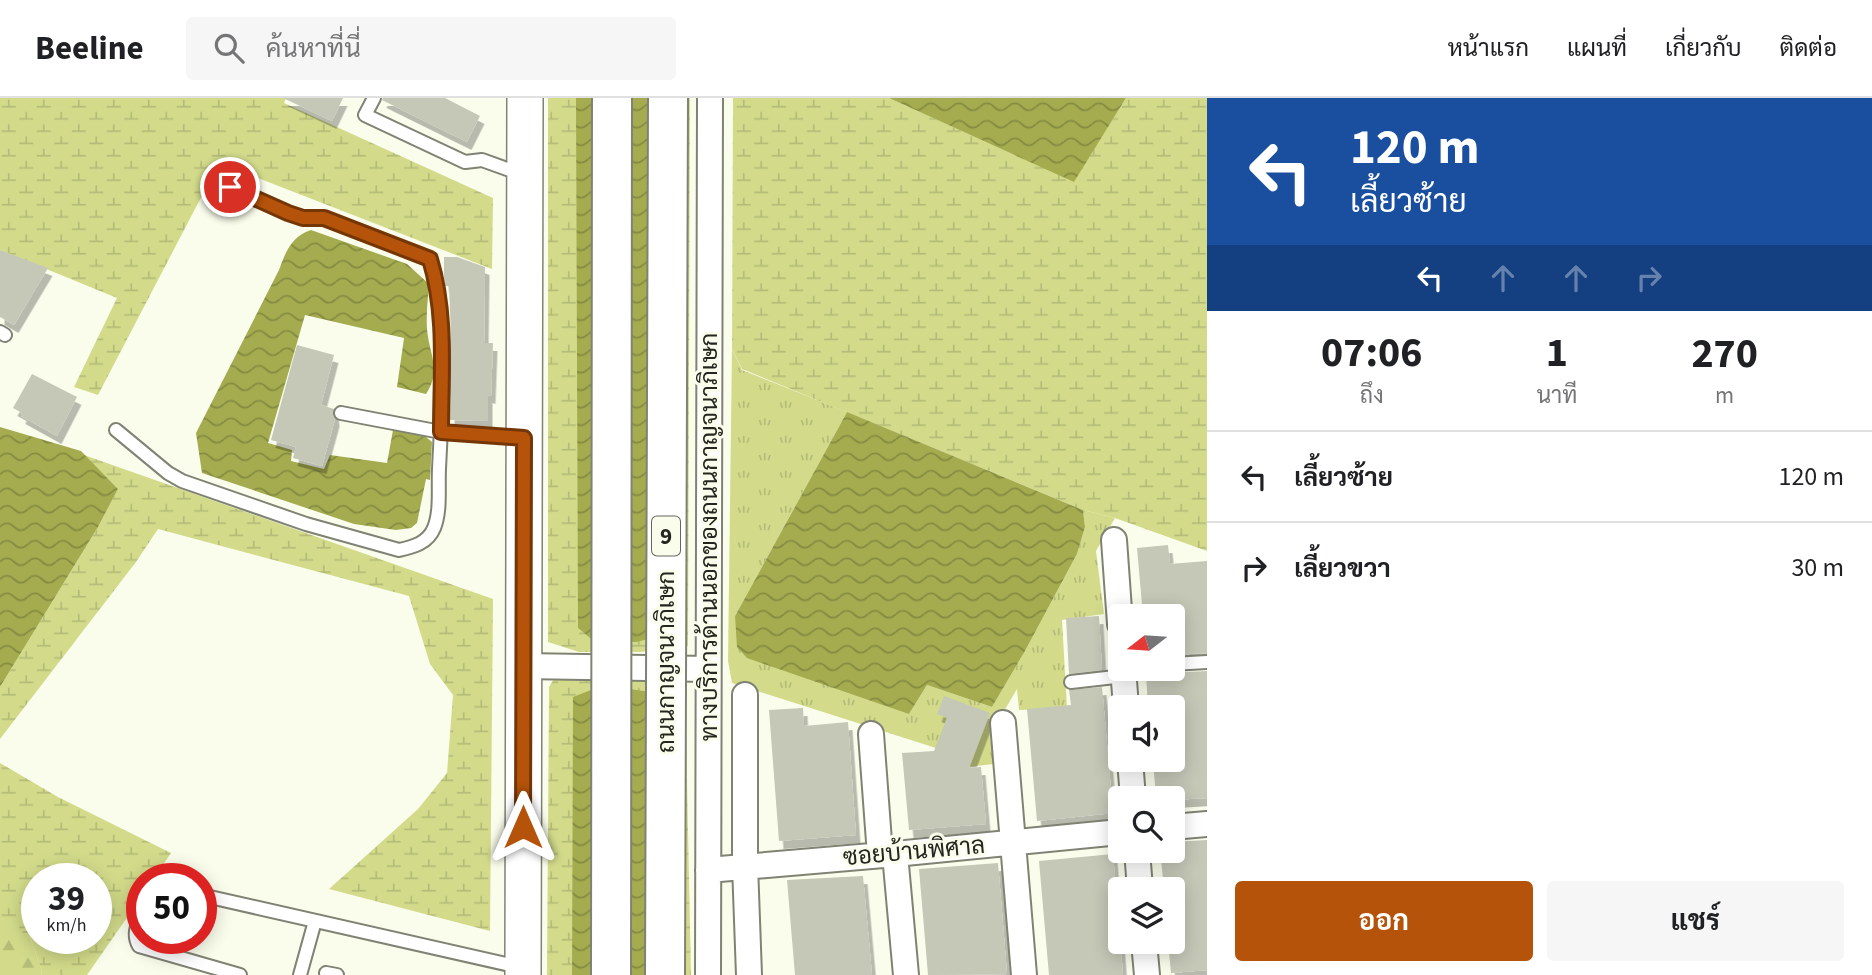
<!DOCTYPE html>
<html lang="th">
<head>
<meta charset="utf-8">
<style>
	:root { --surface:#fff; --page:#f6f6f6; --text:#202124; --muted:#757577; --line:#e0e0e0; --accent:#b45309 }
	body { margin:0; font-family:"Source Sans 3",Sarabun,sans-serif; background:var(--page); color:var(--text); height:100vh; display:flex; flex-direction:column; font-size:26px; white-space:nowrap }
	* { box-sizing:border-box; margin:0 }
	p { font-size:23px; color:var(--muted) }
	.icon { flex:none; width:38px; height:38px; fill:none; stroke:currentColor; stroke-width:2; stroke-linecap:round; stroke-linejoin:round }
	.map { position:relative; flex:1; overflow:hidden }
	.side { display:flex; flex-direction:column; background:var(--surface); width:665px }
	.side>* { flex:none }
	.guide { background:#1a4fa0; color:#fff; overflow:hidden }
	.needle { width:46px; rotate:253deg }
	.controls { position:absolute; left:1108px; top:506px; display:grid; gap:14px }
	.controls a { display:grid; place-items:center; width:77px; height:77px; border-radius:7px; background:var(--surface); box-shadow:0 4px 18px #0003; font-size:35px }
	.speed { position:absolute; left:21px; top:765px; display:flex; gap:14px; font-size:35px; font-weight:700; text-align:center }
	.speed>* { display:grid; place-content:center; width:91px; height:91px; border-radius:50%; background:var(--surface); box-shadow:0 4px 18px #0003; line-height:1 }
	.speed small { font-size:18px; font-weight:400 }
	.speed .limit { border:10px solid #d22; background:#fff; color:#111 }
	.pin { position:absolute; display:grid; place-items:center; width:60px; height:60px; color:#fff; margin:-30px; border:4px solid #fff; border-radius:50%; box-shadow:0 2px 7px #0007 }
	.me { position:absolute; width:77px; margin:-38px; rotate:0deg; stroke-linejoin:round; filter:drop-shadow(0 0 5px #0008) }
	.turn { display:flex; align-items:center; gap:24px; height:147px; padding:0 28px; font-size:32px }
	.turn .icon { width:91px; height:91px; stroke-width:2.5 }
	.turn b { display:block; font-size:49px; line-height:60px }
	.lanes { display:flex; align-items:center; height:66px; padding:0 28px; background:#0003; justify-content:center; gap:35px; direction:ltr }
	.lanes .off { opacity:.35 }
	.eta { display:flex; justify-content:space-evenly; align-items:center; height:119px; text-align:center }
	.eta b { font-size:42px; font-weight:700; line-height:49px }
	.button { display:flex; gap:14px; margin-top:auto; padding:14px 28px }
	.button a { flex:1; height:80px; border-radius:7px; background:var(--accent); color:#fff; font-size:28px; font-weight:700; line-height:80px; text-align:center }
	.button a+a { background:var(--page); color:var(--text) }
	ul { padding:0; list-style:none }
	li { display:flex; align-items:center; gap:21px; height:91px; padding:0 28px; border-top:2px solid var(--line) }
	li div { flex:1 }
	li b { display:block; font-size:26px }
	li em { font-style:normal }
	header { display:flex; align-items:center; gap:42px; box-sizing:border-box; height:98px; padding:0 35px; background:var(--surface); border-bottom:2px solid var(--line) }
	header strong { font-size:33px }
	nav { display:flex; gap:38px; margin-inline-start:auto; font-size:24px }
	.search { width:490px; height:63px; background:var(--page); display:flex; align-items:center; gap:18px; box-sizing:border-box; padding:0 24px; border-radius:7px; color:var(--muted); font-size:26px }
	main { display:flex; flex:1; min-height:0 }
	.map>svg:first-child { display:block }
	.grass { fill:url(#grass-tufts) }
	.forest { fill:url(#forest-firs) }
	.wetland { fill:url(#wetland-marsh); fill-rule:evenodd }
	.water { fill:url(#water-waves) }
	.building { fill:#c5c7b7; filter:url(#shadow) }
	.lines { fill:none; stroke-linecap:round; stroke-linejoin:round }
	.lane-casing { stroke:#808273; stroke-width:16 }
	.street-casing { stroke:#808273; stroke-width:28 }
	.secondary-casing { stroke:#808273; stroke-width:38 }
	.lane { stroke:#fff; stroke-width:12 }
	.street { stroke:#fff; stroke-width:24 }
	.secondary { stroke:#fff; stroke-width:35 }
	.highway-bridge-casing { stroke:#808273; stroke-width:42; stroke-linecap:butt }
	.highway-bridge { stroke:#fff; stroke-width:38 }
	.route-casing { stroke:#753606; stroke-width:18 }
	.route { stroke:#b45309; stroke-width:12 }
	.labels { text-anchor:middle; stroke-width:6; stroke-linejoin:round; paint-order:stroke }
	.shield { fill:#fbfdec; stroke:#65665c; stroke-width:2 }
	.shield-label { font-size:23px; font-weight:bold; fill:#25261f }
	.street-label { font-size:24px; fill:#25261f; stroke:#fbfdec }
</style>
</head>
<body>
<header>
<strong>Beeline</strong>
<div class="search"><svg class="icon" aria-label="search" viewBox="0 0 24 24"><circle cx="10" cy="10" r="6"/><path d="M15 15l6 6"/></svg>ค้นหาที่นี่</div>
<nav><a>หน้าแรก</a><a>แผนที่</a><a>เกี่ยวกับ</a><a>ติดต่อ</a></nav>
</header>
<main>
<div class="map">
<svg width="1207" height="877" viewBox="0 0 1207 877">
	<defs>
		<pattern id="grass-tufts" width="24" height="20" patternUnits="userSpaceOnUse" patternTransform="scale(1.75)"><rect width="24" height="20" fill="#d3db8b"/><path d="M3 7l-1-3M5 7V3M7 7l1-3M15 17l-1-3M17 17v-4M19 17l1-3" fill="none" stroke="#b5bc78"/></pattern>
		<pattern id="forest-firs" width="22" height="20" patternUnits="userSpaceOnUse" patternTransform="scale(1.75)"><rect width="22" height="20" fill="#d3db8b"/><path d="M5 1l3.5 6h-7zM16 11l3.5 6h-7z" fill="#b5bc78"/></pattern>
		<pattern id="wetland-marsh" width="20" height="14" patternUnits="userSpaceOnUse" patternTransform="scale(1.75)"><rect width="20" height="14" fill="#d3db8b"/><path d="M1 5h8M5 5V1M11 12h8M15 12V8" fill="none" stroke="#b5bc78"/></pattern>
		<pattern id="water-waves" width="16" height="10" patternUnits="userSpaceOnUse" patternTransform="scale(1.75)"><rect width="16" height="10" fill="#a4ac4f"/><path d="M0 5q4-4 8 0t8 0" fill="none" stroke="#858c41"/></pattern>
		<filter id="shadow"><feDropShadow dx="4.5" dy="8" stdDeviation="0" flood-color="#0004"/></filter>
	</defs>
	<rect width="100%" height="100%" fill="#fbfdec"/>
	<path class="grass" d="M 732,251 L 742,272 L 847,314 L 735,518 L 909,616 L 927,587 L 992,609 L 1025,553 L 1077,456 L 1085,429 L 1083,412 L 1115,420 L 1096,453 L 1104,516 L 1062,522 L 1067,610 L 1019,612 L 1017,591 L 990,637 L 994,666 L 941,672 L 939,651 L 732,585 L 728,563 Z"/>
	<path class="forest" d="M 3,833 L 28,833 L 42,873 L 41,877 L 0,877 L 0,834 Z"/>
	<path class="wetland" d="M 0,0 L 286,0 L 284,5 L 493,100 L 492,171 L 219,65 L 98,297 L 74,289 L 117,200 L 0,152 Z
		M 548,0 L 690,0 L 688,548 L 640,554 L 579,554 L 548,544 Z
		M 733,0 L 889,0 L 1074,83 L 1126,0 L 1207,0 L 1207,453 L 1115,420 L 1083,412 L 742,271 L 732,251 Z
		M 84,357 L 493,501 L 490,833 L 329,791 L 418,711 L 447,675 L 453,597 L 430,566 L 409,498 L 158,431 L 136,464 L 0,641 L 0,589 L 98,429 L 118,391 Z
		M 584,576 L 685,584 L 691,877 L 547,877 L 549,589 L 555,579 Z
		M 0,665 L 58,699 L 171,755 L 154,780 L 142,780 L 142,798 L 87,877 L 41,877 L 42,873 L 28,833 L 0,834 ZM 96,780 L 96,840 L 37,840 L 37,780 Z"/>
	<path class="water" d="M 576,0 L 679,0 L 678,534 L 636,544 L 594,543 L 578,530 Z
		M 889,0 L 1126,0 L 1074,84 Z
		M 311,132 L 407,166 L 429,186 C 428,200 426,216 427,231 C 429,256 442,272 426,296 L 397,289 L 404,240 L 305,217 L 268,345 L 292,352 L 291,363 L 324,371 L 330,357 L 387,365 L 393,332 L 398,331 L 426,339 L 432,344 L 430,382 L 426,381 L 417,425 L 411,430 L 396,432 L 354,426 L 202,375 L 196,335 L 279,172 C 286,153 291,139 311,132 Z
		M 847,314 L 1083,412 L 1085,429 L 1077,456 L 1025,553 L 992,609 L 927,587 L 909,616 L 747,560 L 737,549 L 735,518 Z
		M 0,329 L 81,353 L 118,391 L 98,429 L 0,589 Z
		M 596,590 L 630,591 L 678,598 L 678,877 L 572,877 L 573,599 Z"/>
	<path class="building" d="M 283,0 L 343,0 L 332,23 Z
		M 383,0 L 445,0 L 480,18 L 467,44 L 382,2 Z
		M 0,152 L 48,170 L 14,227 L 0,219 Z
		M 444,159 L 457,159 L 485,169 L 484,245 L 493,245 L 491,298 L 488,297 L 488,323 L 450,322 L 451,237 L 449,188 L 445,188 L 444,180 Z
		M 297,247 L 334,257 L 321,307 L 334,311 L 335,321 L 322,368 L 293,360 L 296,349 L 271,342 Z
		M 32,276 L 77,299 L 57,338 L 21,318 L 22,315 L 13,310 Z
		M 1168,447 L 1170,466 L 1207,463 L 1207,555 L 1172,557 L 1172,518 L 1143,518 L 1137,450 Z
		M 1099,518 L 1102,572 L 1069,576 L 1066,520 Z
		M 1207,573 L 1207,700 L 1172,702 L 1172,700 L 1156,700 L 1153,662 L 1172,662 L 1172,609 L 1148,609 L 1146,576 Z
		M 1102,589 L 1113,715 L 1037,723 L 1027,611 L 1071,607 L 1069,592 Z
		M 944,598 L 990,615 L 969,670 L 981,669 L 986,726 L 909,732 L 902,655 L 934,653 L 947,620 L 937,616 Z
		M 803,610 L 804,628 L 848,624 L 856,737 L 779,743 L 769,612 Z
		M 1207,742 L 1207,872 L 1171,875 L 1168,844 L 1172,844 L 1172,791 L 1164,791 L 1160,752 L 1172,752 L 1172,744 Z
		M 1113,756 L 1123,877 L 1049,877 L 1039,763 Z
		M 998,765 L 1007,876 L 928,877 L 919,771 Z
		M 863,778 L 872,877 L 795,877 L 787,782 Z"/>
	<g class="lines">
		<defs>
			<path id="lane" d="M 374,0 L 365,17 L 465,64 L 482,62 L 521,76
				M 0,234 L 5,237
				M 341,315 L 441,334 L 523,340
				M 116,332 L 168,375 L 182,383 L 306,426 L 399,452 C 413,449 428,445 434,430 C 441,413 438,390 439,371 C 442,305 449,223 430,161 L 324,120 L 303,120 L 288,115 L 230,89
				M 1172,566 L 1207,564
				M 1071,584 L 1124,578
				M 201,797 L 519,869
				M 142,814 C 138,826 132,836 139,848 L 240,877
				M 326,875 L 337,877
				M 300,877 L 315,823"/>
			<path id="street" d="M 1114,442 L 1120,526
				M 523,568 L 708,571
				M 1123,570 L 1126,609
				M 745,597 L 745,767 L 749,877
				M 1003,625 L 1024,877
				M 871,636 L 880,757
				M 1130,662 L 1133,700
				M 1172,729 L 1207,726
				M 1137,752 L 1140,791
				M 895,756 L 906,877
				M 708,772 L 895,756 L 1120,734
				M 1144,844 L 1147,877
				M 708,877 L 710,0"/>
			<path id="secondary" d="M 523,877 L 525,0"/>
		</defs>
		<use href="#lane" class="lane-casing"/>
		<use href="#street" class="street-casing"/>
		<use href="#secondary" class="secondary-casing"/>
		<use href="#lane" class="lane"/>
		<use href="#street" class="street"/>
		<use href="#secondary" class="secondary"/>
		<defs>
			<path id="highway-bridge" d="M 611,877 L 612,0
				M 665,877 L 668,0"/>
		</defs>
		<use href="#highway-bridge" class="highway-bridge-casing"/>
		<use href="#highway-bridge" class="highway-bridge"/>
	</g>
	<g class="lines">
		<defs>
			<path id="route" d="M 230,89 L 288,115 L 303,120 L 324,120 L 430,161 C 447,217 441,276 441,334 L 524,340 L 523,729"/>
		</defs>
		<use href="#route" class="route-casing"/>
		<use href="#route" class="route"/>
	</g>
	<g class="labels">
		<rect class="shield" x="652" y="418.5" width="28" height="39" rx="5"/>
		<g class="shield-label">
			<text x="666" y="446">9</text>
		</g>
		<g class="street-label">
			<text transform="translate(709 439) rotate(-90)" y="8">ทางบริการด้านนอกของถนนกาญจนาภิเษก</text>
			<text transform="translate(666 564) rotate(-90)" y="8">ถนนกาญจนาภิเษก</text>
			<text transform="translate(914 753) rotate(-5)" y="8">ซอยบ้านพิศาล</text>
		</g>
	</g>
</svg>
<div class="controls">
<a><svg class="needle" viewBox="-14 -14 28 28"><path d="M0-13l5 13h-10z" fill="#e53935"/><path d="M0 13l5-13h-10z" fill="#757577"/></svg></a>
<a><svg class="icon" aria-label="sound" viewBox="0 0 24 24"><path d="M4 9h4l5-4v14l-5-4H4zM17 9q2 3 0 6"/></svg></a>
<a><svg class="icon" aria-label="search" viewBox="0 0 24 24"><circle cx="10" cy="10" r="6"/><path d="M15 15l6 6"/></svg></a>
<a><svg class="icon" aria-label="layers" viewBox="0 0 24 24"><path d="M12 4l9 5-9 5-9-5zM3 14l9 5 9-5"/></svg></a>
</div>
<div class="speed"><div>39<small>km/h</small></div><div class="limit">50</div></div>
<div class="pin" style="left:230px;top:89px;background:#d93025"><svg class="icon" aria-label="arrive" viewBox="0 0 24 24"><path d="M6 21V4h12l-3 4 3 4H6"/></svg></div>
<svg class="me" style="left:523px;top:729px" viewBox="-20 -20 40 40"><path d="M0-17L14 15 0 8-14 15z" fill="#b45309" stroke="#fff" stroke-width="4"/></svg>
</div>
<section class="side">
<div class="guide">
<div class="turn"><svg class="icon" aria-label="left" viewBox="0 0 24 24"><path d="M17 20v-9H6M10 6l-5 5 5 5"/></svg><div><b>120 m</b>เลี้ยวซ้าย</div></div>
<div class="lanes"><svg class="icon" aria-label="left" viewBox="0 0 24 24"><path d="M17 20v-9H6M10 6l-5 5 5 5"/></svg><svg class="icon off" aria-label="ahead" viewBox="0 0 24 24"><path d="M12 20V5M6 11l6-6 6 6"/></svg><svg class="icon off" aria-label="ahead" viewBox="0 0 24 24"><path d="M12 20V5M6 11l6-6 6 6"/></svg><svg class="icon off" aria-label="right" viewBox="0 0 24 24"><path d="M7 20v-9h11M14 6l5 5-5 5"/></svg></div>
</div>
<div class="eta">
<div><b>07:06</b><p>ถึง</p></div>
<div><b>1</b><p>นาที</p></div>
<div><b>270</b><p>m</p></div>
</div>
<ul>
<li><svg class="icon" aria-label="left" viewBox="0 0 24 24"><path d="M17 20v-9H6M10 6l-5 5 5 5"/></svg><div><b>เลี้ยวซ้าย</b></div><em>120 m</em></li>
<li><svg class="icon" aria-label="right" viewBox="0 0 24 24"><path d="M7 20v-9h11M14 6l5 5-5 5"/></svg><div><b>เลี้ยวขวา</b></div><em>30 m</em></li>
</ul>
<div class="button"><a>ออก</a><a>แชร์</a></div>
</section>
</main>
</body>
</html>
